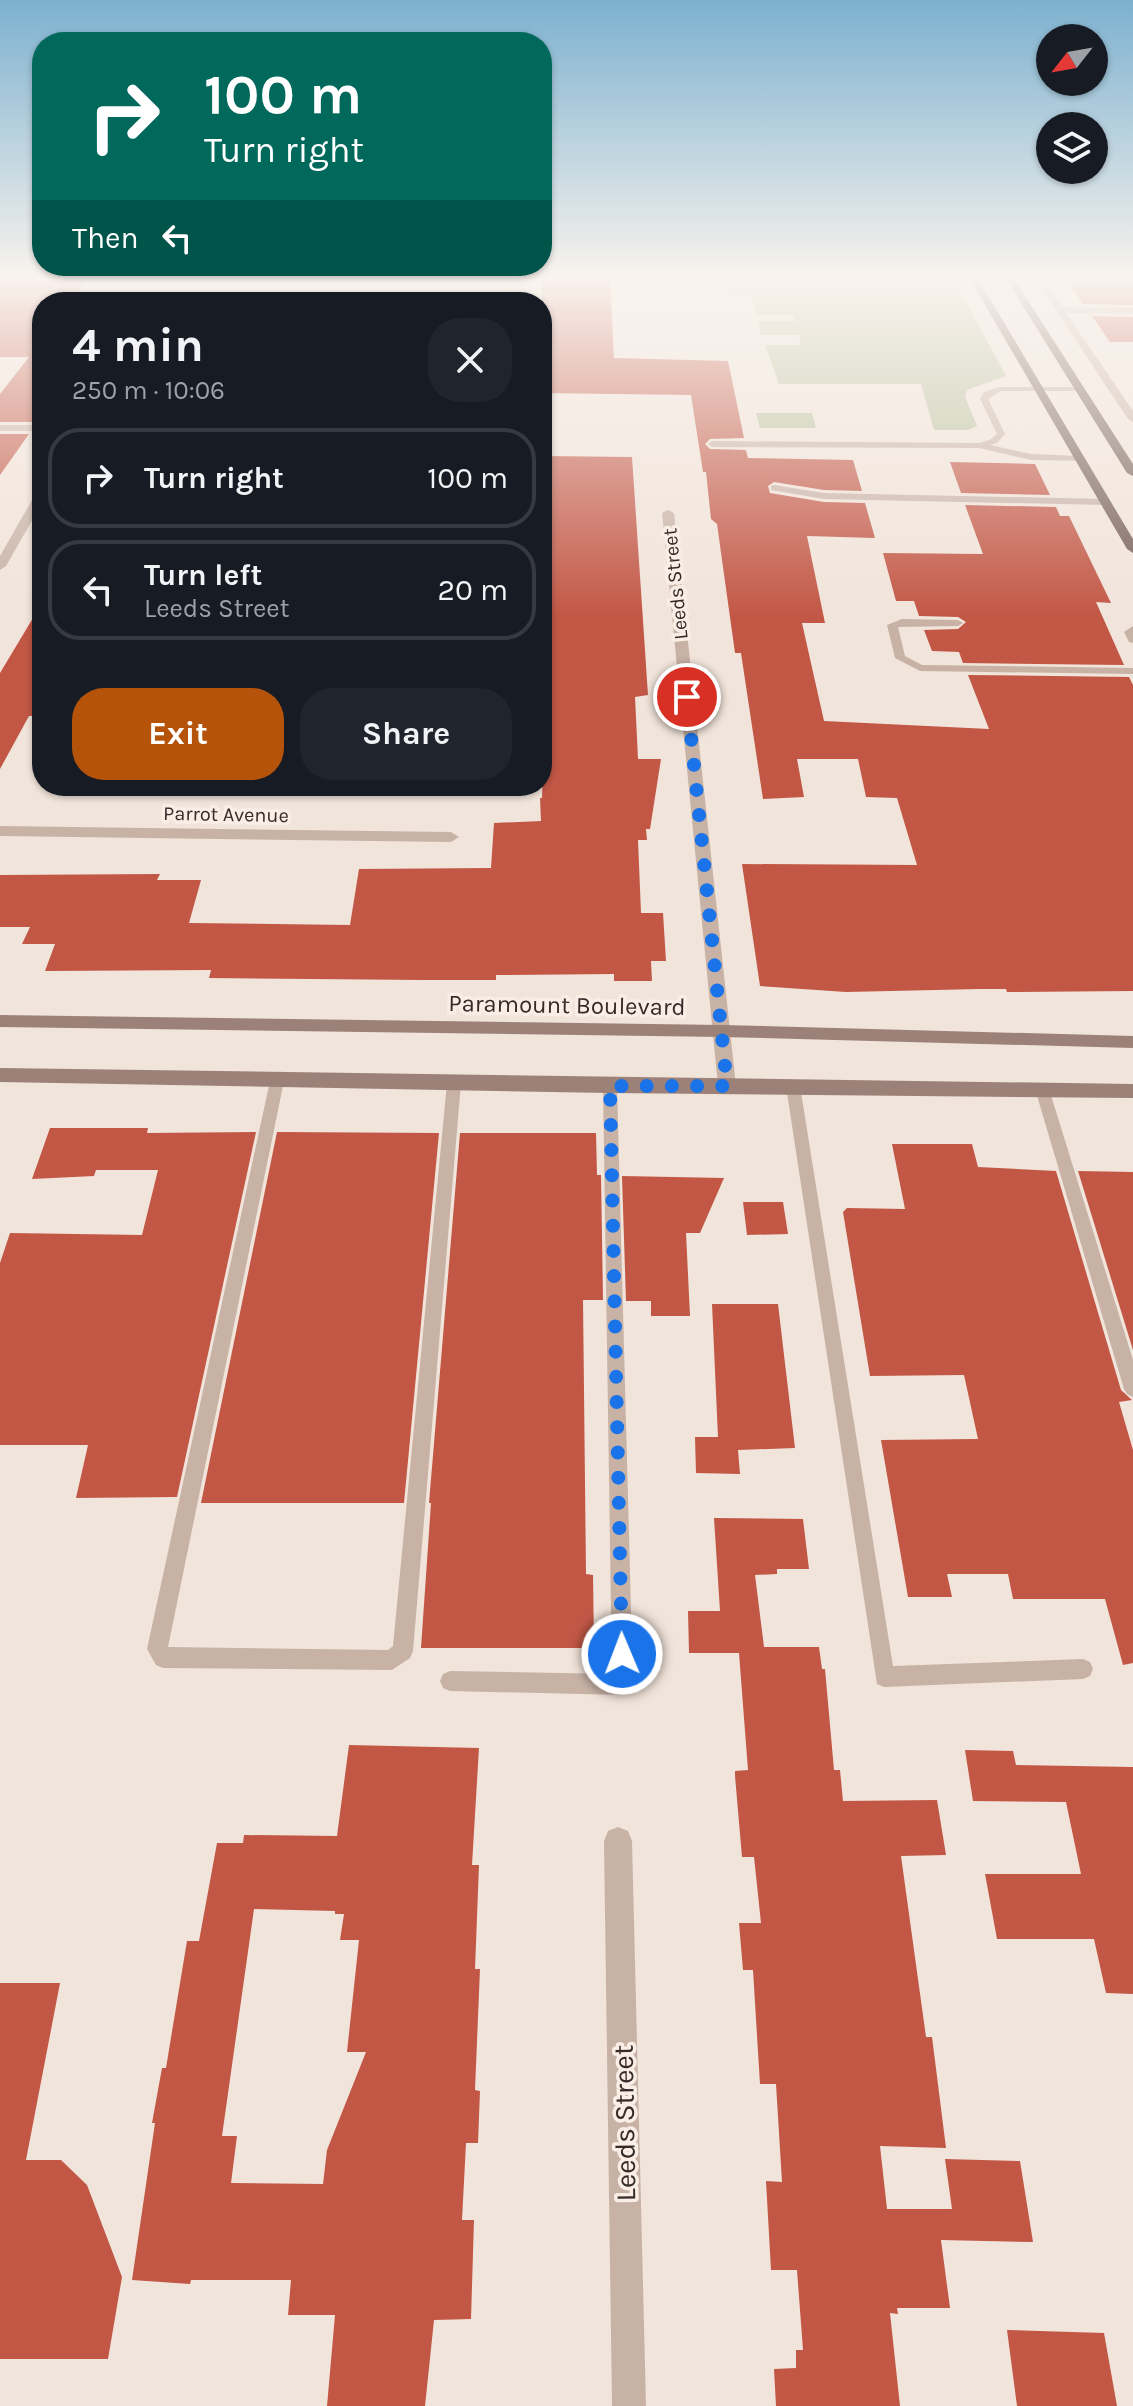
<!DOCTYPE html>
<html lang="en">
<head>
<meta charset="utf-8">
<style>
	:root { --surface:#171b24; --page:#20242c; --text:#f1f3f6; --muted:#9ea1a6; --line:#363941; --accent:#b45309 }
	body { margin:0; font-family:Karla,sans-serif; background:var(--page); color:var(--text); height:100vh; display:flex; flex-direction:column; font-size:30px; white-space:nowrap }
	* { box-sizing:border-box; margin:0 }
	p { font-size:26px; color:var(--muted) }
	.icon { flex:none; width:44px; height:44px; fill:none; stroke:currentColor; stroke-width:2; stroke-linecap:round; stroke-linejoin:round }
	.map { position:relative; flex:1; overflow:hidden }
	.side { position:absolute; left:32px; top:292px; width:520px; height:504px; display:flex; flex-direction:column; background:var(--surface); border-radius:32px; box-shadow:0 2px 6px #0004 }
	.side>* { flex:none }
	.banner { position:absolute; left:32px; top:32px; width:520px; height:244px; border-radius:32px; box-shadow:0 2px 6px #0004; background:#00695c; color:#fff; overflow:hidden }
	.needle { width:52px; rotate:239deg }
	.buttons { position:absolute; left:1036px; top:24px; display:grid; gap:16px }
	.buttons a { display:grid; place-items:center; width:72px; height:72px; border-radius:50%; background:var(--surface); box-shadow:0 2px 6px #0004; font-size:40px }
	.pin { position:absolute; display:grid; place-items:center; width:68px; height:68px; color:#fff; margin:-34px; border:4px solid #fff; border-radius:50%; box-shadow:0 2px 8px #0007 }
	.me { position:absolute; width:88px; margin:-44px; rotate:359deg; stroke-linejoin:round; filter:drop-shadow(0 0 6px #0008) }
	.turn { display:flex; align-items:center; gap:28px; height:168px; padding:0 40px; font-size:36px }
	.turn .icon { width:104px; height:104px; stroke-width:2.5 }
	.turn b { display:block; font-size:56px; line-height:68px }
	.then { display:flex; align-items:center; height:76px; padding:0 40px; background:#0003; gap:16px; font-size:30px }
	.round { display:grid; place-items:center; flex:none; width:84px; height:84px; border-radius:32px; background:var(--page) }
	.head { display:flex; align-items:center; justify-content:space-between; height:136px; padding:0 40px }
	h1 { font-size:48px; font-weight:700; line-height:60px }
	.action { display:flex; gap:16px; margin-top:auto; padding:16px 40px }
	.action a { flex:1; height:92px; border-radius:32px; background:var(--accent); color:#fff; font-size:32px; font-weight:700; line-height:92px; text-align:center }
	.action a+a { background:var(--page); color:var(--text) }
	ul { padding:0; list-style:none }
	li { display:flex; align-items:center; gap:24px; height:100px; margin:0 16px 12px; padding:0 24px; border:4px solid var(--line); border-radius:32px }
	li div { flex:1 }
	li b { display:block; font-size:30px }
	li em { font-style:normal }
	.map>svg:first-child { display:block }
	.green { fill:#b7bf9b }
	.building { fill:#c25746; fill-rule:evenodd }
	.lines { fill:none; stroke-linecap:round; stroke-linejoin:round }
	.service { fill:#c8b2a6; fill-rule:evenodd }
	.minor { fill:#c8b2a6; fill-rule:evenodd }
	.secondary { fill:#9c8178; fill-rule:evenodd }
	.primary { fill:#765f58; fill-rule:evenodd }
	.route { stroke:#1a73e8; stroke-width:14; stroke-dasharray:0 25.2 }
	.labels { text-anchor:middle; stroke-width:7; stroke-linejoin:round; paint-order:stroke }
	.far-street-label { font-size:20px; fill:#352a27; stroke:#f9eee6 }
	.street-label { font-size:24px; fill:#352a27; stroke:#f9eee6 }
	.near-street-label { font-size:28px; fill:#352a27; stroke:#f9eee6 }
</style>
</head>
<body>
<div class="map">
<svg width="1133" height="2406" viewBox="0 0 1133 2406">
	<rect width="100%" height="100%" fill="#f1e4da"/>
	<path class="green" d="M 726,279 L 917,279 L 921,287 L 958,287 L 1006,376 L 967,390 L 965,397 L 977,426 L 968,430 L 934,430 L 921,384 L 779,384 L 765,345 L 801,345 L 799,335 L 761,335 L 758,321 L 794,321 L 792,315 L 757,315 L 751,294 L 729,294 Z
		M 756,413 L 812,413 L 816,428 L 760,428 Z"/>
	<path class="building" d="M 0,279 L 89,279 L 71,302 L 42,302 L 42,415 L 37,422 L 0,422 L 0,394 L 29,357 L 0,357 Z
		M 542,279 L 610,279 L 614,358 L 728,361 L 744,438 L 710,439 L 705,444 L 710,449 L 746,450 L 748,458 L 853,460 L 862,491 L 824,490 L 774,482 L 768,486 L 770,493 L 824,502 L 865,503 L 875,538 L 807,536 L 825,623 L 802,623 L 824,721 L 989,729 L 968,675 L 1129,677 L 1133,685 L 1133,991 L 1007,992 L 1006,989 L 980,989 L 846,992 L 760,986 L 742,864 L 917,865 L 897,798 L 866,797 L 858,759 L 797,759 L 804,797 L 763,799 L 741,653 L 735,653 L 717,524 L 711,519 L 706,472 L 703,472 L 691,395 L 542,393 Z
		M 1069,284 L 1133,285 L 1133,305 L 1083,304 Z
		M 1092,316 L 1133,317 L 1133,342 L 1110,342 Z
		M 0,434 L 29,434 L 0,475 Z
		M 542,456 L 632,457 L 648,695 L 635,697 L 638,759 L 661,759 L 650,829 L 646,829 L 647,840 L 638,840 L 641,913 L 663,913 L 666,961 L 651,961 L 652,981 L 614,981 L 614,974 L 496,975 L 496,980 L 423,980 L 209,978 L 211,970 L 45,971 L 55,944 L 22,944 L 30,927 L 0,927 L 0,875 L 160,874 L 157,880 L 201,880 L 189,923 L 350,925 L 359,869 L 491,868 L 494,823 L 541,821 L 540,798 L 542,798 L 546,685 L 542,685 L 542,585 L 547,547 L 542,547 Z
		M 950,462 L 1035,464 L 1050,495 L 961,493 Z
		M 965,505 L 1056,507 L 1060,516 L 1069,516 L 1111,603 L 1096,602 L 1124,665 L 963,663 L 959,652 L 932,651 L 924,630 L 958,629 L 966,622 L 958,617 L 919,616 L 914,601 L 896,601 L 883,553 L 983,554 Z
		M 42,603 L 42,716 L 29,716 L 0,769 L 0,673 Z
		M 50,1128 L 148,1128 L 147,1133 L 256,1132 L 177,1497 L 76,1498 L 88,1445 L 0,1445 L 0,1263 L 10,1233 L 142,1235 L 158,1170 L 96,1170 L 94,1176 L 32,1179 Z
		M 277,1132 L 439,1133 L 404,1503 L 201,1503 Z
		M 460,1133 L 596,1133 L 597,1175 L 601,1175 L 603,1300 L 583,1300 L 586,1574 L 593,1575 L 594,1648 L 421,1648 L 431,1503 L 429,1503 Z
		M 892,1144 L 972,1144 L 978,1167 L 1056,1171 L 1121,1390 L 1132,1400 L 1119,1402 L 1133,1450 L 1133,1663 L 1123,1665 L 1105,1599 L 1013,1599 L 1008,1574 L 947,1574 L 952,1597 L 908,1597 L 881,1440 L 978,1439 L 964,1375 L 870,1376 L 843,1212 L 847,1208 L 905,1209 Z
		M 1078,1171 L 1133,1172 L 1133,1350 Z
		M 622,1176 L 724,1178 L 700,1233 L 686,1233 L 690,1316 L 651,1316 L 651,1301 L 626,1301 Z
		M 743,1202 L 783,1202 L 788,1234 L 747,1235 Z
		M 712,1304 L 778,1304 L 795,1448 L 738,1450 L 740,1474 L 696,1473 L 695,1437 L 718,1437 Z
		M 714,1518 L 803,1519 L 809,1569 L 777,1569 L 777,1574 L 755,1575 L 764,1647 L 819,1647 L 822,1669 L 825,1669 L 834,1770 L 840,1770 L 843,1801 L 937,1800 L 946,1855 L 901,1856 L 926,2037 L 932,2037 L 946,2148 L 880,2146 L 887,2209 L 952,2209 L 945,2159 L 1020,2161 L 1033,2242 L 941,2240 L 950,2308 L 897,2308 L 898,2314 L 890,2313 L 900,2406 L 776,2406 L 774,2369 L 796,2368 L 796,2350 L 803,2350 L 797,2270 L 771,2270 L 766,2181 L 782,2182 L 776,2084 L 760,2084 L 753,1970 L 743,1970 L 739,1923 L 761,1923 L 754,1857 L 742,1857 L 735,1776 L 735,1771 L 748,1770 L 739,1653 L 689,1653 L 688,1611 L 720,1611 Z
		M 349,1745 L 479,1748 L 472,1865 L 479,1865 L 475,1969 L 480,1969 L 475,2090 L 480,2091 L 478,2143 L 466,2143 L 462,2220 L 474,2220 L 471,2319 L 434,2320 L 425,2406 L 327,2406 L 335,2315 L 288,2315 L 291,2280 L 191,2280 L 190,2284 L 132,2280 L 155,2123 L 152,2123 L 162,2068 L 166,2068 L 187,1941 L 199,1941 L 217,1843 L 243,1843 L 244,1835 L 337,1836 ZM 254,1909 L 335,1911 L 335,1914 L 344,1914 L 340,1940 L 359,1940 L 347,2052 L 366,2052 L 327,2150 L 323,2184 L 231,2183 L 237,2136 L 222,2136 Z
		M 965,1750 L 1013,1751 L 1016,1765 L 1133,1767 L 1133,1994 L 1106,1993 L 1094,1939 L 997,1939 L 985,1874 L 1081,1874 L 1066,1802 L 973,1801 Z
		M 0,1983 L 60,1983 L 26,2160 L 61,2160 L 87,2185 L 122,2277 L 108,2359 L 0,2359 Z
		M 1007,2330 L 1104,2333 L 1117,2406 L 1017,2406 Z"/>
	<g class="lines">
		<path class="service" d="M 1000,387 L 1082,387 L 1079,391 L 1001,391 L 988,399 L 1005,434 L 997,443 L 990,445 L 1031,454 L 1081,456 L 1085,459 L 1084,461 L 1031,460 L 979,448 L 712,447 L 708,444 L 712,441 L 980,443 L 991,439 L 997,434 L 980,399 L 984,392 Z
			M 774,485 L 824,493 L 1106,499 L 1111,502 L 1106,505 L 824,499 L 771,490 L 771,486 Z
			M 902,619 L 958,620 L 963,623 L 958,626 L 898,627 L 905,656 L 922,665 L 1133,668 L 1133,674 L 920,671 L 895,658 L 887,625 Z
			M 1133,626 L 1133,643 L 1129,642 L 1124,632 Z
			M 277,1076 L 284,1081 L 168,1647 L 388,1650 L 393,1646 L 447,1083 L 454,1078 L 461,1083 L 413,1651 L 410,1658 L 392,1670 L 163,1668 L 156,1665 L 147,1649 L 270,1081 Z
			M 610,1081 L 617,1086 L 633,1685 L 630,1692 L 623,1695 L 450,1691 L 443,1688 L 440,1681 L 443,1674 L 450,1671 L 612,1674 L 603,1086 Z
			M 793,1081 L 800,1086 L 893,1666 L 1083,1659 L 1090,1662 L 1093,1669 L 1090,1676 L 1083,1679 L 884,1687 L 877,1684 L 786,1086 Z
			M 1042,1084 L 1049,1089 L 1133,1360 L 1133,1397 L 1127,1394 L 1124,1389 L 1035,1089 Z"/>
		<path class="minor" d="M 162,279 L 170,279 L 156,302 L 148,302 Z
			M 392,279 L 400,279 L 394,302 L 386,302 Z
			M 1035,279 L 1043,279 L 1063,307 L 1133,308 L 1133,314 L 1066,313 L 1133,411 L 1133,422 L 1128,419 Z
			M 0,425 L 42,425 L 42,431 L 0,431 Z
			M 42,490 L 42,503 L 6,566 L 0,570 L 0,556 L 36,493 Z
			M 668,510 L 674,513 L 736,1086 L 727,1093 L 718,1086 L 662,513 Z
			M 0,826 L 451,832 L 459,837 L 451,842 L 0,836 Z
			M 618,1827 L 628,1831 L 632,1841 L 646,2406 L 612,2406 L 604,1841 L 608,1831 Z"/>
		<path class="secondary" d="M 0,1015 L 722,1025 L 1133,1036 L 1133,1048 L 722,1037 L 0,1027 Z
			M 0,1068 L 1133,1084 L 1133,1098 L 610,1093 L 0,1082 Z"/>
		<path class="primary" d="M 970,279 L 978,279 L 1133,539 L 1133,553 L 1127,549 Z
			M 1006,279 L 1014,279 L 1133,464 L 1133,476 L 1127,473 Z"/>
	</g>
	<linearGradient id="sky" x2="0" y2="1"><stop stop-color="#7cb1cf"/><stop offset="0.45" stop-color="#f9f3ee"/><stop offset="1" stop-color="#f9f3ee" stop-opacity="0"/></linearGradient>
	<rect width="1133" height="616" fill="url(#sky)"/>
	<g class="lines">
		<path class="route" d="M 622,1654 L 610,1086 L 727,1086 L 687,697"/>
	</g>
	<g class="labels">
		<g class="far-street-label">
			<text transform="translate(675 584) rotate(-96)" y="7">Leeds Street</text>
			<text transform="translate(226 814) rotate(1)" y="7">Parrot Avenue</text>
		</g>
		<g class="street-label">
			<text transform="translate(567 1005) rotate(1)" y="8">Paramount Boulevard</text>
		</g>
		<g class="near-street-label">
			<text transform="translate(624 2123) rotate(-91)" y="10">Leeds Street</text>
		</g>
	</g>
</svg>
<div class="buttons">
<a><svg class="needle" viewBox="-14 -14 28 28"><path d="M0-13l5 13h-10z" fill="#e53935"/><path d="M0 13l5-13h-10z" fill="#9ea1a6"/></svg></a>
<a><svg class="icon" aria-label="layers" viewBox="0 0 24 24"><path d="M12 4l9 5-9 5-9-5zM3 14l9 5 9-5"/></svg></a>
</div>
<div class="pin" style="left:687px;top:697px;background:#d93025"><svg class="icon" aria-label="arrive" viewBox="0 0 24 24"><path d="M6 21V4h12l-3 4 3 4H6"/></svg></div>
<svg class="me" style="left:622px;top:1654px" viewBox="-20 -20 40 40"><circle r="17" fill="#1a73e8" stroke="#fff" stroke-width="3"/><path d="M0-11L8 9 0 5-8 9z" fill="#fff"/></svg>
<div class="banner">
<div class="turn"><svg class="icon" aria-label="right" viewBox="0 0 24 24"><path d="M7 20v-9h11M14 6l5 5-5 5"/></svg><div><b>100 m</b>Turn right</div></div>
<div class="then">Then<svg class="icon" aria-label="left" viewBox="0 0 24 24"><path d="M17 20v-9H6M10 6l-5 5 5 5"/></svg></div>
</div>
<section class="side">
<div class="head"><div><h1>4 min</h1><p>250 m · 10:06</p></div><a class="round"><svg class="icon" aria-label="close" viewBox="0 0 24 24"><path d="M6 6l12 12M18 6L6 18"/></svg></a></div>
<ul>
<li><svg class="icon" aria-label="right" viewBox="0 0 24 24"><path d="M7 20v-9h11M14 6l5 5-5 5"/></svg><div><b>Turn right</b></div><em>100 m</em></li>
<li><svg class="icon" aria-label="left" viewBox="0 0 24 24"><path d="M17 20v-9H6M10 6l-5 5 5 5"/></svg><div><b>Turn left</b><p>Leeds Street</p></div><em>20 m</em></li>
</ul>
<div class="action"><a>Exit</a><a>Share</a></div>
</section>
</div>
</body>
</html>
